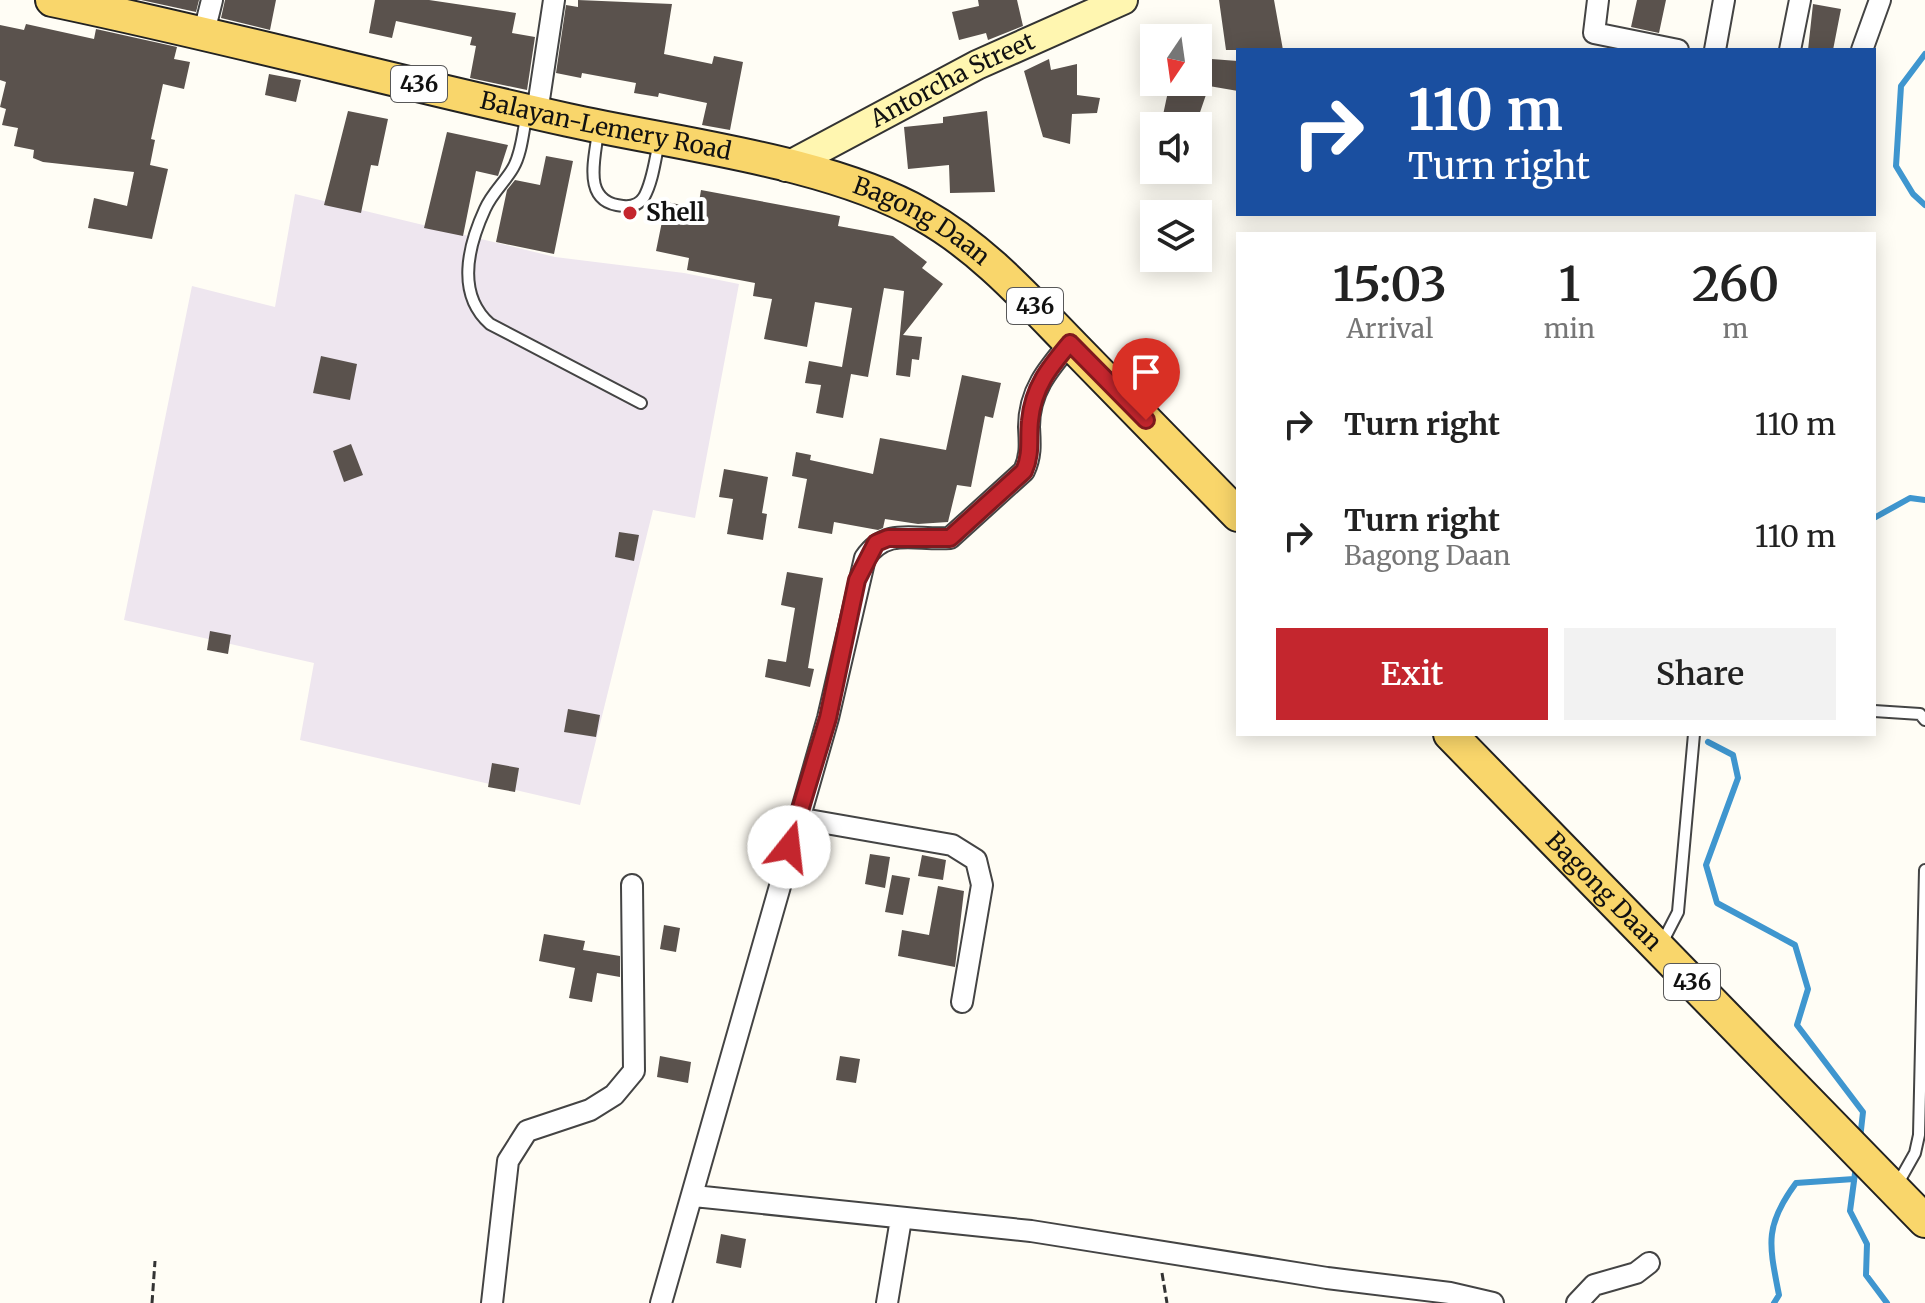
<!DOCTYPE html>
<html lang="en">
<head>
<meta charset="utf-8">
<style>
	:root { --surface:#fff; --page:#f2f2f2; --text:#222; --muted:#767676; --accent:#c4262e }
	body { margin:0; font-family:Merriweather,serif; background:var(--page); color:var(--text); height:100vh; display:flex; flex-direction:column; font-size:30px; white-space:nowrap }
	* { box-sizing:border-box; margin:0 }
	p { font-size:26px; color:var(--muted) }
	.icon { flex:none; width:44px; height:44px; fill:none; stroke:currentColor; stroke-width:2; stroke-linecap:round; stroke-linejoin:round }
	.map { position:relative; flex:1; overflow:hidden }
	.drawer { position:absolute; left:1236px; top:232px; width:640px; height:504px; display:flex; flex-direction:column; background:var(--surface); border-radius:0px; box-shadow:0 4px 20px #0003 }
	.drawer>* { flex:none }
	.hud { position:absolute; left:1236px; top:48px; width:640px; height:168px; border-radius:0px; box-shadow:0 4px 20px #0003; background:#1a4fa0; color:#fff; overflow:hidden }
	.needle { width:52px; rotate:193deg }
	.buttons { position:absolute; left:1140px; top:24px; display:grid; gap:16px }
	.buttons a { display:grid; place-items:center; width:72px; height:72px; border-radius:0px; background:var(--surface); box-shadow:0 4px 20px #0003; font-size:40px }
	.pin { position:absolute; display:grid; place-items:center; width:68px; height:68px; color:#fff; margin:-82px -34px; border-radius:50% 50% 50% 0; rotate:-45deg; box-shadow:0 0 8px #0007 }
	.pin .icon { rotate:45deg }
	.me { position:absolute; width:88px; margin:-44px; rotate:16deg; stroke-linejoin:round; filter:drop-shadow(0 0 6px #0008) }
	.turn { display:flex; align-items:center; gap:28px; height:168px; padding:0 40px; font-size:36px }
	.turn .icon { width:104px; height:104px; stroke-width:2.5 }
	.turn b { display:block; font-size:56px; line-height:68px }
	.eta { display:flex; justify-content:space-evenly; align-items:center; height:136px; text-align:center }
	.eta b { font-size:48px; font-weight:600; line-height:56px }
	.cta { display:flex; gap:16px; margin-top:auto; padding:16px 40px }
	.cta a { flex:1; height:92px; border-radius:0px; background:var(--accent); color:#fff; font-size:32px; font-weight:600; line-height:92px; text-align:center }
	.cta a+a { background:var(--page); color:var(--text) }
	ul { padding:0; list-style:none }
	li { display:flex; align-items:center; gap:24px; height:112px; padding:0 40px }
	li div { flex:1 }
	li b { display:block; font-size:30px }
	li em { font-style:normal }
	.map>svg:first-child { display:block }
	.industrial { fill:#eee6ef }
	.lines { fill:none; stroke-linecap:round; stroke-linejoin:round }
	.stream { stroke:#3f96cf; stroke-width:6 }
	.building { fill:#5a524d }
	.lane-casing { stroke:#444; stroke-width:14 }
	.street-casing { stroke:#444; stroke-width:24 }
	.secondary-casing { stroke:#333; stroke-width:32 }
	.primary-casing { stroke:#222; stroke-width:36 }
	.path { stroke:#333; stroke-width:3; stroke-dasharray:8 4; stroke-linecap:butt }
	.lane { stroke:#fff; stroke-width:10 }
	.street { stroke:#fff; stroke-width:20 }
	.secondary { stroke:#fff6b0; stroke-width:28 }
	.primary { stroke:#f9d66b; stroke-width:32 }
	.route-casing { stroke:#7f191e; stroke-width:20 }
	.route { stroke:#c4262e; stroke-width:14 }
	.poi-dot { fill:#c4262e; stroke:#fff; stroke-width:3 }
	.labels { text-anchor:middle; stroke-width:8; stroke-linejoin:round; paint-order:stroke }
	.shield { fill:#fff; stroke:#585858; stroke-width:2 }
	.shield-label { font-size:22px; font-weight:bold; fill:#111 }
	.street-label { font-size:24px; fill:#111; stroke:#fff }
	.poi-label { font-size:24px; font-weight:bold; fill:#111; stroke:#fff; text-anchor:start }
</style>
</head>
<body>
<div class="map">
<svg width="1925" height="1303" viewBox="0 0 1925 1303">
	<rect width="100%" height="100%" fill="#fffdf5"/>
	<path class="industrial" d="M 295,194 L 555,257 L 684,273 L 739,284 L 695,518 L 653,510 L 580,805 L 300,740 L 314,663 L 124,620 L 192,286 L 275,307 Z"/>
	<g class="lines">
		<path class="stream" d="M 1925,54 L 1901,86 L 1896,166 L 1913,194 L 1925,205
			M 1874,518 L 1910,498 L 1925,500
			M 1708,742 L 1733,755 L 1738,778 L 1706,865 L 1717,903 L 1795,945 L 1808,989 L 1797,1025 L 1863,1112 L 1860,1139
			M 1856,1166 L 1850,1211 L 1867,1244 L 1866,1275 L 1887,1303
			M 1774,1303 L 1779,1295 C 1769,1244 1764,1226 1796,1183 L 1854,1179"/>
	</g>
	<path class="building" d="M 141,0 L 199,0 L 196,12 Z
		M 225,0 L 276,0 L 270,30 L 221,18 Z
		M 375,0 L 429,0 L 516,13 L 512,33 L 535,37 L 527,90 L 470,78 L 476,46 L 470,45 L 472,37 L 396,21 L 392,38 L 369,33 Z
		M 578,0 L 672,4 L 664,54 L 712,64 L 714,56 L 743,62 L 730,130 L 702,125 L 707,103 L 659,93 L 658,97 L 634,93 L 636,83 L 582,73 L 581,78 L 556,73 L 566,5 L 578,7 Z
		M 978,0 L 1017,0 L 1023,26 L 988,40 L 986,33 L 959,40 L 952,12 L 979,6 Z
		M 1219,0 L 1274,0 L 1283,50 L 1226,50 Z
		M 1637,0 L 1666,0 L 1659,33 L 1631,27 Z
		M 1813,4 L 1841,9 L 1833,50 L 1808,50 Z
		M 26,24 L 94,39 L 96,29 L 177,47 L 174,59 L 190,62 L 184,89 L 163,84 L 151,139 L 155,140 L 150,165 L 168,169 L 152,239 L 88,228 L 94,198 L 127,206 L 134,172 L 43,162 L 33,158 L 34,150 L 14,146 L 18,128 L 2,125 L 6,109 L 0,107 L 6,82 L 0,80 L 0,25 L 24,30 Z
		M 1198,58 L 1238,61 L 1238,91 L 1209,86 L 1197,121 L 1163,115 L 1170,82 L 1198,82 Z
		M 1049,59 L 1051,70 L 1077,64 L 1077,95 L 1100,98 L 1097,113 L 1072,114 L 1070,144 L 1043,137 L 1024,71 Z
		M 269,74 L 301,80 L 296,102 L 265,95 Z
		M 348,111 L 388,119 L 378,166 L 371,165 L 361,213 L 324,205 Z
		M 987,111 L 995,192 L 950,193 L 949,165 L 908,169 L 904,127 L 943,123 L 943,117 Z
		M 447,132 L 508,145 L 498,176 L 476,171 L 463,236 L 424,228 Z
		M 546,156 L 573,161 L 554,254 L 496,242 L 507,190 L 515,180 L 540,185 Z
		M 701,190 L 840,216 L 838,226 L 893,236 L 927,262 L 922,268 L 943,284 L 903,335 L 922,337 L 919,360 L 912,359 L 910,377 L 896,375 L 904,291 L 884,288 L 868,377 L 851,374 L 843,418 L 816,413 L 821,385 L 805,383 L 809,361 L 842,367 L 852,308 L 815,302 L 807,347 L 764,339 L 772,299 L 753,296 L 755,283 L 687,270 L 689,258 L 656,251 L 666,202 L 698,208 Z
		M 321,356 L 357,364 L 350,400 L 313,393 Z
		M 962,375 L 1001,383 L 993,418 L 985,416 L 971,487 L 957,485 L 948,522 L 918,524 L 885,519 L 883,528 L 878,530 L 834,522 L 832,534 L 798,528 L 807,479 L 792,476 L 796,452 L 811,455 L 810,460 L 873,474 L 880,438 L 946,450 Z
		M 351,444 L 363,475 L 344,482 L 333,451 Z
		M 724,469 L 768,477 L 762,513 L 767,514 L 763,540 L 727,534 L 733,499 L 719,497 Z
		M 619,532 L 639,535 L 634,561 L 615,557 Z
		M 787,572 L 823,578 L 808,668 L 814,669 L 810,687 L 765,677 L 768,659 L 786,662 L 795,608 L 781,605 Z
		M 210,631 L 231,635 L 228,654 L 207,650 Z
		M 568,709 L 600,715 L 596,737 L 564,732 Z
		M 492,763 L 519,768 L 515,792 L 488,787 Z
		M 870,854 L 890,857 L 885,888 L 865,884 Z
		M 922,855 L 946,860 L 943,880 L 918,876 Z
		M 892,875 L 910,878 L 903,915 L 885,912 Z
		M 938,886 L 964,891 L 955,967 L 898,956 L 902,930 L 929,935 Z
		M 664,925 L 680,928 L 676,952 L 660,949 Z
		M 544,934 L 585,941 L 583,950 L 620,956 L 620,977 L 597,973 L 592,1002 L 569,998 L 575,968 L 539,961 Z
		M 660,1056 L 691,1062 L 688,1083 L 657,1077 Z
		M 840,1056 L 860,1059 L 856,1083 L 836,1080 Z
		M 721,1234 L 746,1239 L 741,1268 L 716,1263 Z"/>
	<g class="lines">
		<defs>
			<path id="lane" d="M 527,113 C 523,130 522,153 513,168 C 505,182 492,193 485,209 C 468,246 456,294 490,324 L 641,403
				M 598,131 C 595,159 581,203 623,206 C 632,207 639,205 644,197 C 653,181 655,159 659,142
				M 1874,711 L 1920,714 L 1925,720
				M 1662,943 L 1678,912 L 1694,734
				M 1897,1185 L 1915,1153 L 1919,1135 L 1925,870"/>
			<path id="street" d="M 1598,0 L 1594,33 L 1678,50
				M 204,32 L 212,0
				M 1715,50 L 1724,0
				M 1790,50 L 1800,0
				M 1862,50 L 1880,0
				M 537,113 L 554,0
				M 797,818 L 952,845 L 976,860 L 982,885 L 962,1002
				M 694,1196 L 1031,1231 L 1327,1278 L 1450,1293 L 1493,1303
				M 492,1303 L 508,1161 L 527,1131 L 590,1110 L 614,1095 L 634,1071 L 632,885
				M 661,1303 L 828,718 L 865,558 C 887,526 916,541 950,538 L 1024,471 C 1031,456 1030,444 1029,427 C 1029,391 1048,369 1070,343
				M 887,1303 L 901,1219
				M 1577,1303 L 1594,1285 L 1636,1273 L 1649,1263"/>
			<g id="secondary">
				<path id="s1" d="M 786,167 L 977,65 L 1123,0"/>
			</g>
			<g id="primary">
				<path id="s2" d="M 52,0 C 225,36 396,82 568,120 C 676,144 829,161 923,215 C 982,248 1027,299 1074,347 C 1129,403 1184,459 1238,515"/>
				<path id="s3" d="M 1450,734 L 1925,1221"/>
			</g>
		</defs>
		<use href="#lane" class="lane-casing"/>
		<use href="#street" class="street-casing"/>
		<use href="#secondary" class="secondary-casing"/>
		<use href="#primary" class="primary-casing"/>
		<path class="path" d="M 1162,1273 L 1167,1303
			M 152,1303 L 155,1261"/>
		<use href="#lane" class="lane"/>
		<use href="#street" class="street"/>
		<use href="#secondary" class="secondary"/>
		<use href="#primary" class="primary"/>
	</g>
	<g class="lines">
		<defs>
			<path id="route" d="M 789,847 L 828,718 L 857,580 L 876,543 L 888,538 L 950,538 L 1024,471 C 1032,453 1028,439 1030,421 C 1033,387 1049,368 1070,343 L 1146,420"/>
		</defs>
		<use href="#route" class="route-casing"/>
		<use href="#route" class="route"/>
	</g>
	<circle class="poi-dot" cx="630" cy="213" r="8"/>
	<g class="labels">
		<g class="shield">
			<rect x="391" y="66" width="56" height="36" rx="6"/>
			<rect x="1007" y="288" width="56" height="36" rx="6"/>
			<rect x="1664" y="964" width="56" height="36" rx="6"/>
		</g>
		<g class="shield-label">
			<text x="419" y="92">436</text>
			<text x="1035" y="314">436</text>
			<text x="1692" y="990">436</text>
		</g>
		<g class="street-label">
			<text dy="8" stroke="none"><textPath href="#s1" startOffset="188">Antorcha Street</textPath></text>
			<text dy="8" stroke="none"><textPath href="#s2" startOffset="568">Balayan-Lemery Road</textPath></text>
			<text dy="8" stroke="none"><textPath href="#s2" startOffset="900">Bagong Daan</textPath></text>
			<text dy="8" stroke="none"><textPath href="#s3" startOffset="220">Bagong Daan</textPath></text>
		</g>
		<g class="poi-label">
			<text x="646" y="221">Shell</text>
		</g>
	</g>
</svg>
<div class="buttons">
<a><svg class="needle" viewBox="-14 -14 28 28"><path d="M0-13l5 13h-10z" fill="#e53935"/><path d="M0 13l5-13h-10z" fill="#767676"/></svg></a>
<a><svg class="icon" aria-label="sound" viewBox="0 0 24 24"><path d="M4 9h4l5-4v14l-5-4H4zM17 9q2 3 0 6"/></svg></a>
<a><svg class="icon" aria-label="layers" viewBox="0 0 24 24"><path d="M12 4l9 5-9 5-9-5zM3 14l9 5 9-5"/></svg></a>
</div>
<div class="pin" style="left:1146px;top:420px;background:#d93025"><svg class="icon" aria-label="arrive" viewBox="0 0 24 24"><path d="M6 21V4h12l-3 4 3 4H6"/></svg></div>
<svg class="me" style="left:789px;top:847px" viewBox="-20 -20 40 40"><circle r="19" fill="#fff"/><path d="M0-13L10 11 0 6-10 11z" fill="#c4262e"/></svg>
<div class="hud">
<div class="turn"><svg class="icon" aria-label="right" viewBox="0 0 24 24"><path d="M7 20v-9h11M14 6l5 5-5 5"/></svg><div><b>110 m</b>Turn right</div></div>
</div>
<section class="drawer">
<div class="eta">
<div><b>15:03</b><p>Arrival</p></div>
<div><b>1</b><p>min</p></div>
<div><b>260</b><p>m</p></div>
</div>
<ul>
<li><svg class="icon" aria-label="right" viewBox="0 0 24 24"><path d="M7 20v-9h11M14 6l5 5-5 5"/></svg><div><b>Turn right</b></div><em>110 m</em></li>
<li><svg class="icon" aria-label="right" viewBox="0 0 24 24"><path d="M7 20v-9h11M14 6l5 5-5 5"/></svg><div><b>Turn right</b><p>Bagong Daan</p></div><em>110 m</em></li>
</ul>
<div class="cta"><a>Exit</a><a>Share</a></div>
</section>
</div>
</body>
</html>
